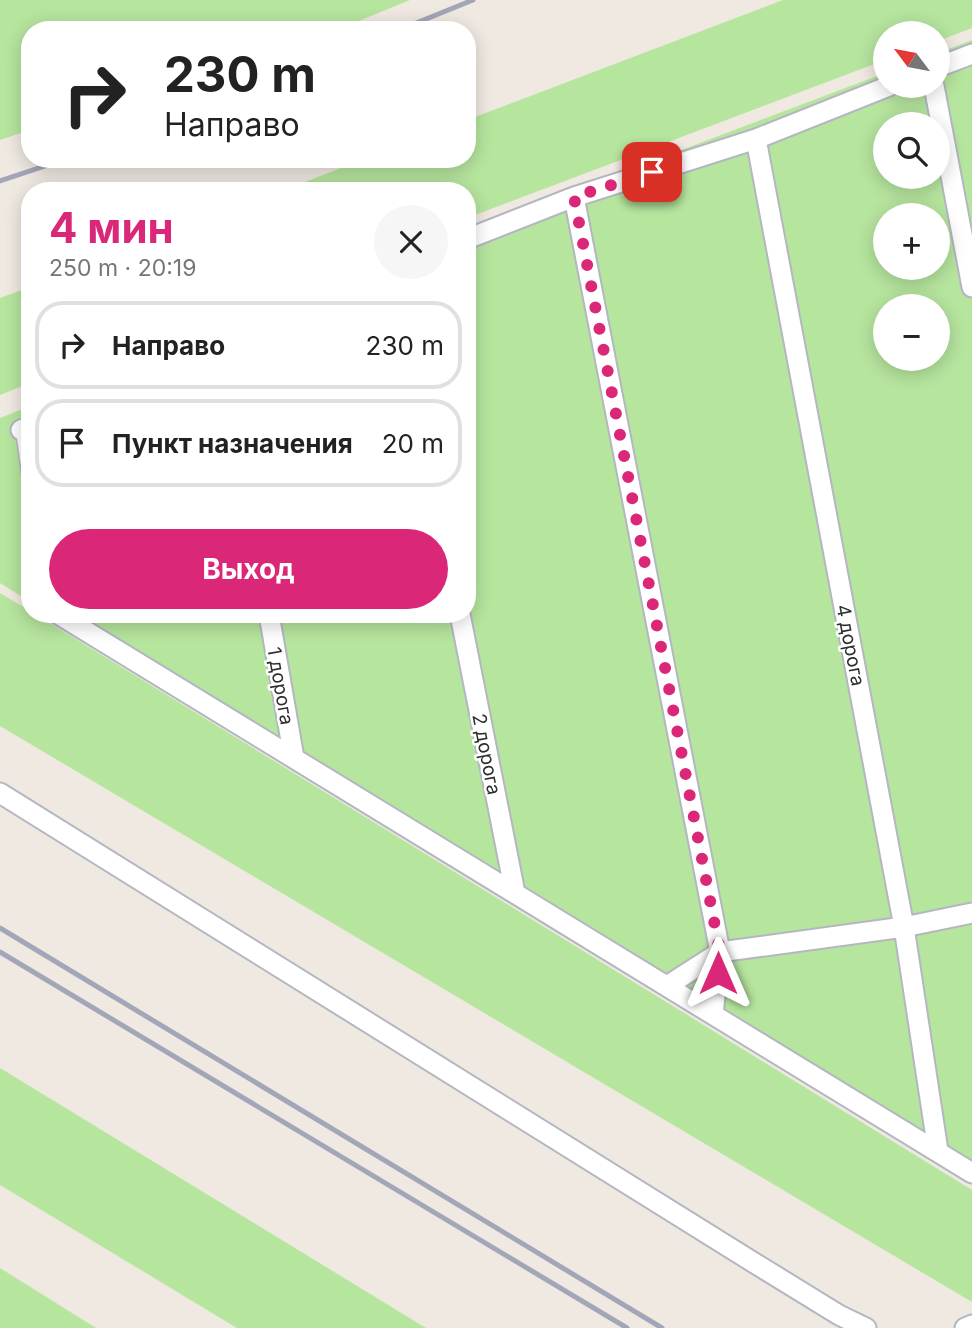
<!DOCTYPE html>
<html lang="ru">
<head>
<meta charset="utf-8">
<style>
	:root { --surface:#fff; --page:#f6f6f6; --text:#222; --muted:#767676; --line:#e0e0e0; --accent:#db2777 }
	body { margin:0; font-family:Inter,sans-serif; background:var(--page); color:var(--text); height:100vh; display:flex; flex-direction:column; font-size:26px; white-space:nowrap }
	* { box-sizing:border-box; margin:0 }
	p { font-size:23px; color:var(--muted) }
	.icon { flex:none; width:38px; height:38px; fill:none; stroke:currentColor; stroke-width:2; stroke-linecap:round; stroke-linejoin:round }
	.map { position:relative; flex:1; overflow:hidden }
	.drawer { position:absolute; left:21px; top:182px; width:455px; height:441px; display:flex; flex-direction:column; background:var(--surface); border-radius:28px; box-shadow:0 4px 18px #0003 }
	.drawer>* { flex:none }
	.top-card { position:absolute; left:21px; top:21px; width:455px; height:147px; border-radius:28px; box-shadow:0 4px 18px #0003; background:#fff; color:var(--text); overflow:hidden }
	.needle { width:46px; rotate:302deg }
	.buttons { position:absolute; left:873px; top:21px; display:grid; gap:14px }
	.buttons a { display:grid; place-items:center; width:77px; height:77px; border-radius:50%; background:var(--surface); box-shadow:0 4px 18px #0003; font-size:35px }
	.pin { position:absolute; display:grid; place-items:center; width:60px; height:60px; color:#fff; margin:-30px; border-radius:14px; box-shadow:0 4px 10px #0006 }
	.me { position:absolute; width:77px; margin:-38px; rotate:0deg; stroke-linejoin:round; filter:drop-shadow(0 0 5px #0008) }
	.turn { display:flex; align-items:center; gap:24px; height:147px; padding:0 28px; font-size:32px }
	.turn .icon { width:91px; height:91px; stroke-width:2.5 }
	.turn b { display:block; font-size:49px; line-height:60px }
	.round { display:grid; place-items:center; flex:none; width:74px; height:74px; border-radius:37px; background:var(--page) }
	.overview { display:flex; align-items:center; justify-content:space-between; height:119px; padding:0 28px }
	h1 { font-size:42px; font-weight:700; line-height:52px; color:var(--accent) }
	.action { display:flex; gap:14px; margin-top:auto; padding:14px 28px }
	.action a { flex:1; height:80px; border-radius:42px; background:var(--accent); color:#fff; font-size:28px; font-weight:700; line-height:80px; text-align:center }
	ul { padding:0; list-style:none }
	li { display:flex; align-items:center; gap:21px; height:88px; margin:0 14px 10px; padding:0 14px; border:4px solid var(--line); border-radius:28px }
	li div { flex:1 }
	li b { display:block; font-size:26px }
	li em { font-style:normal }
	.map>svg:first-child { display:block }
	.green { fill:#b6e59e; fill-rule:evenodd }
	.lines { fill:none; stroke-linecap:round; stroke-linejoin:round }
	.service-casing { stroke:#b4b7c1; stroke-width:13 }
	.minor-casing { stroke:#b4b7c1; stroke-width:23 }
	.service { stroke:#fff; stroke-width:10 }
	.minor { stroke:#fff; stroke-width:19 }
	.rail { stroke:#a3a6b8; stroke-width:5 }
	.route { stroke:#db2777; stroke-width:12; stroke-dasharray:0 21.6 }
	.labels { text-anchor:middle; stroke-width:5; stroke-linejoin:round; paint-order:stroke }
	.street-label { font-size:19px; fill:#2e2e2e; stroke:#fff }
</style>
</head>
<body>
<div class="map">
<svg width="972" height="1328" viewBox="0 0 972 1328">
	<rect width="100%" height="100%" fill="#efe9e1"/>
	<path class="green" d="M 0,0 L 410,0 L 337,30 L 30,30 L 30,130 L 0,140 Z
		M 783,0 L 972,0 L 972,28 L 938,41 L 938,33 L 886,33 L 885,60 L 467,218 L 467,191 L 282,191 L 364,159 L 467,159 L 467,120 Z
		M 972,40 L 972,1185 L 50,614 L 467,614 L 467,231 L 885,73 L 886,86 L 938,86 L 938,53 ZM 886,124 L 938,124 L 938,177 L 886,177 ZM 886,215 L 938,215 L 938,268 L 886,268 ZM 886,306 L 938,306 L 938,359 L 886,359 Z
		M 30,287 L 30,383 L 0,395 L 0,298 Z
		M 30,406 L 30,602 L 0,583 L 0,418 Z
		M 0,593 L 30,611 L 30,614 L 35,614 L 972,1190 L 972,1302 L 0,726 Z
		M 0,1068 L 426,1328 L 237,1328 L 0,1185 Z
		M 0,1268 L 96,1328 L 0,1328 Z"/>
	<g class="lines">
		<defs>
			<path id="service" d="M 21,430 L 30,494"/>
			<path id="minor" d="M 938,67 L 972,54
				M 934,86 L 972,287
				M 756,139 L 904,927 L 938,1151
				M 574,197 L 720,952 L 713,1014
				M 467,239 L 574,197 L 756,139 L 889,86
				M 21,430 L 30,426
				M 58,614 L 972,1173
				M 269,614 L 294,758
				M 460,614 L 515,893
				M 0,793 L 756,1264 L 839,1315 L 866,1328
				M 667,986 L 720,952 L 904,927 L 972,913
				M 965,1328 L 972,1325"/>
		</defs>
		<use href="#service" class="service-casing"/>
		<use href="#minor" class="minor-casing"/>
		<use href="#service" class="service"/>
		<use href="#minor" class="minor"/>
		<path class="rail" d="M 399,30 L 473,0
			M 0,181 L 66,159
			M 0,928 L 662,1328
			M 0,952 L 627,1328"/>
	</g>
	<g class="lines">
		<path class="route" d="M 652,172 L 574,197 L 720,952 L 718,973"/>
	</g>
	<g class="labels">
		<g class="street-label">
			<text transform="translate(851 645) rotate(79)" y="7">4 дорога</text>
			<text transform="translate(281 686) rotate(80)" y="7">1 дорога</text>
			<text transform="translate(487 754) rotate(79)" y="7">2 дорога</text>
		</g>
	</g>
</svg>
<div class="buttons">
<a><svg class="needle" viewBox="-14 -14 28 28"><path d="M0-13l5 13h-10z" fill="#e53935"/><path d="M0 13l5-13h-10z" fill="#767676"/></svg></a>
<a><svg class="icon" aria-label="search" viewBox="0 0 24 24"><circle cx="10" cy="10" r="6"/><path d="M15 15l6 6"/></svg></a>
<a>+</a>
<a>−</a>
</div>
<div class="pin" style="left:652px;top:172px;background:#d93025"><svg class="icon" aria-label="arrive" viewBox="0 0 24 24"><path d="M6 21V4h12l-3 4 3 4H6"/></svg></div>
<svg class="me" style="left:718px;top:973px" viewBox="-20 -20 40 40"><path d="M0-17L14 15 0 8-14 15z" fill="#db2777" stroke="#fff" stroke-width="4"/></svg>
<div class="top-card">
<div class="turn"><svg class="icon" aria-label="right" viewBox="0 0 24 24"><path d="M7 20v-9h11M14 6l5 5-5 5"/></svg><div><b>230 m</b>Направо</div></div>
</div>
<section class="drawer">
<div class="overview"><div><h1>4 мин</h1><p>250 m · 20:19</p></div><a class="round"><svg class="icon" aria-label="close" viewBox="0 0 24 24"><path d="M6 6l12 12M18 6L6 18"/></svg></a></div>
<ul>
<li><svg class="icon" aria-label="right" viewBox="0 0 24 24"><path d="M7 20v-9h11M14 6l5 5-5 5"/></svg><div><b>Направо</b></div><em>230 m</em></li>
<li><svg class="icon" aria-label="arrive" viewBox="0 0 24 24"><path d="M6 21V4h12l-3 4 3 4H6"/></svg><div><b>Пункт назначения</b></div><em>20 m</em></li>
</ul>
<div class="action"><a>Выход</a></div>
</section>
</div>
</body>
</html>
